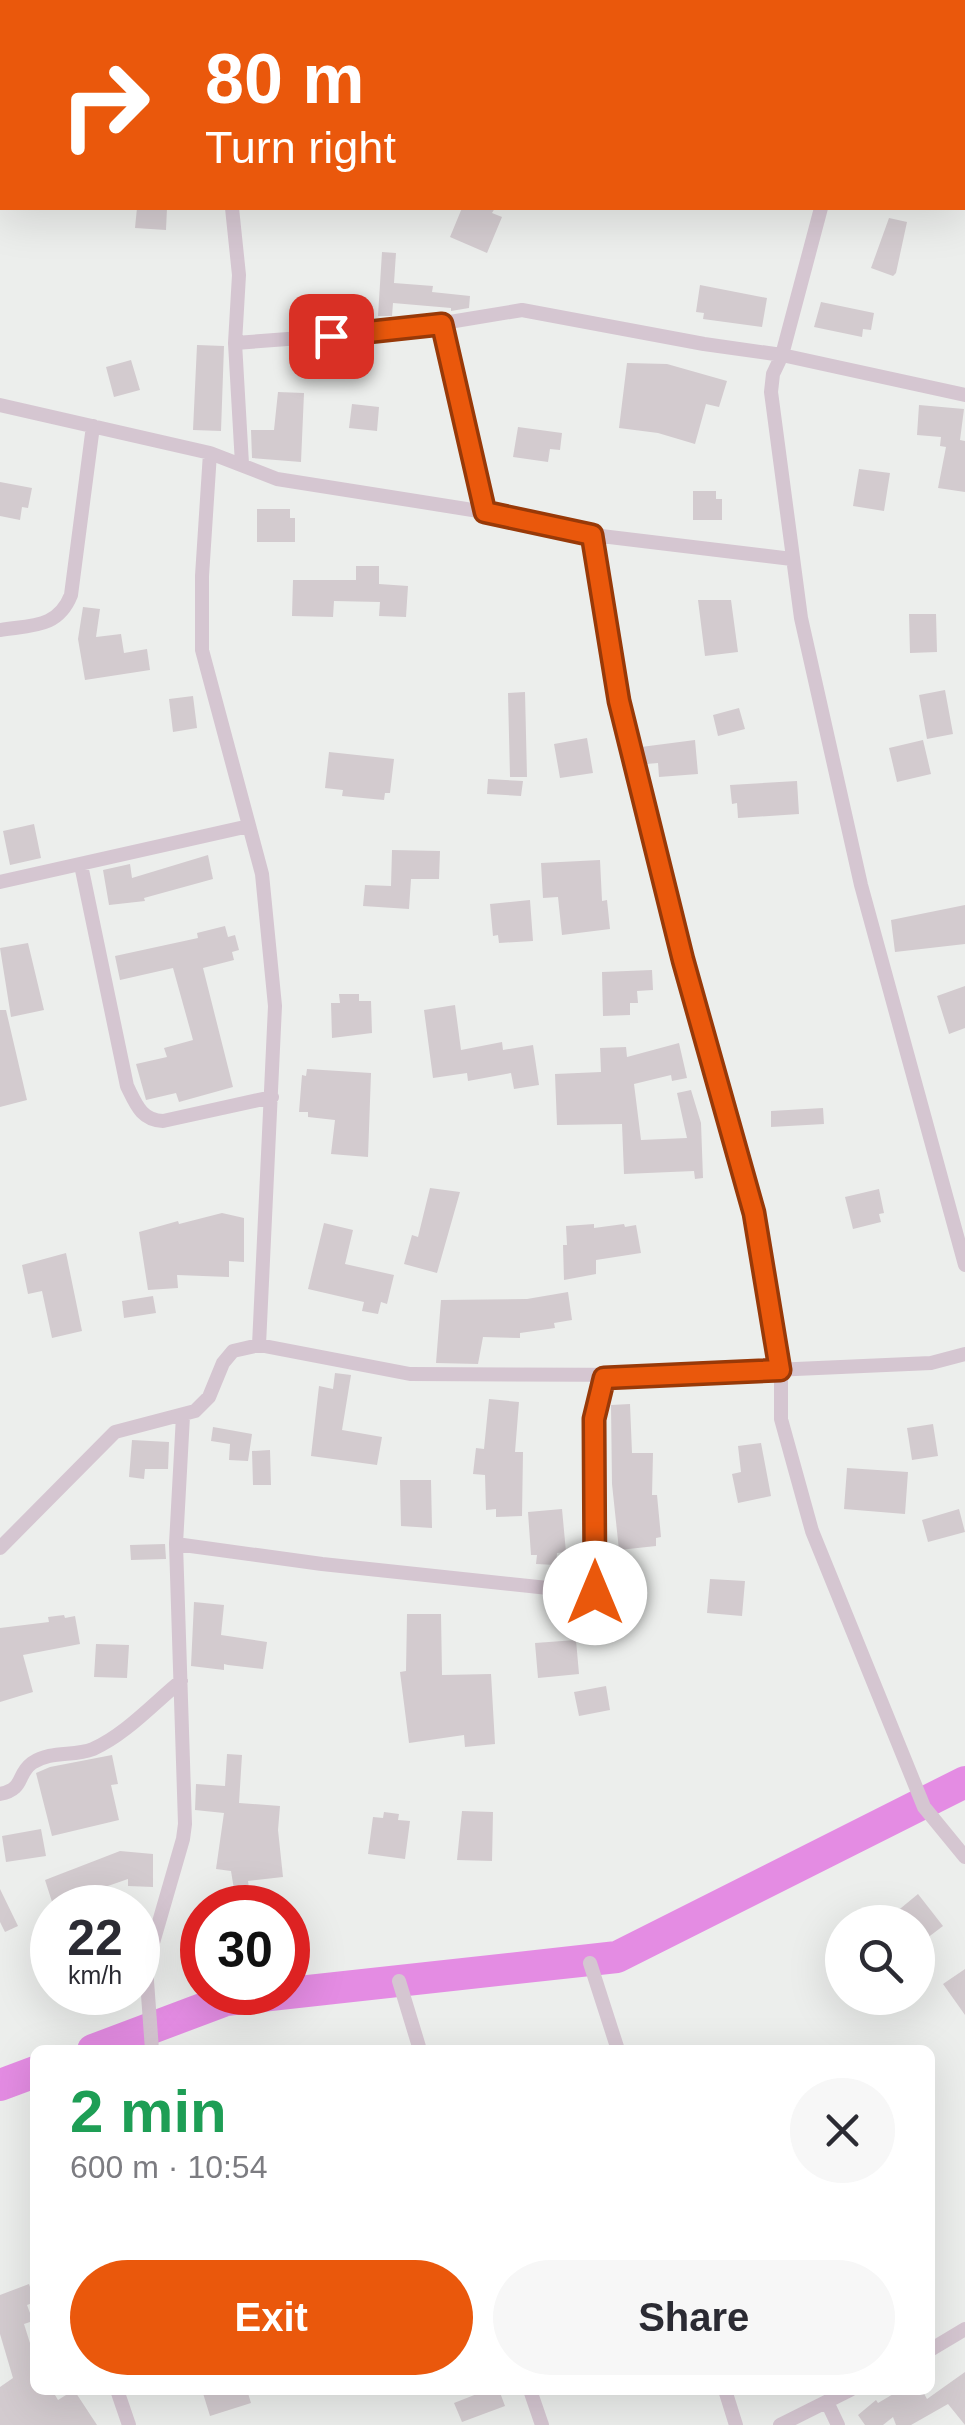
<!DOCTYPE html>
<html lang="en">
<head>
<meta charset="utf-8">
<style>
	:root { --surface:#fff; --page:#f7f7f7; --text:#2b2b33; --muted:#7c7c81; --accent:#ea580c }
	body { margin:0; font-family:Helvetica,sans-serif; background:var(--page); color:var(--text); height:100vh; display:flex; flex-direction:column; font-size:38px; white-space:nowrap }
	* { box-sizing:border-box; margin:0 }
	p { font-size:32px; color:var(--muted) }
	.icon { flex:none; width:55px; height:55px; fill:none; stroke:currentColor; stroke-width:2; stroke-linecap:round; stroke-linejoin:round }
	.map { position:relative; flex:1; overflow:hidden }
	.panel { position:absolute; left:30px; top:2045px; width:905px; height:350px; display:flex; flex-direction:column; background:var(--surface); border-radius:15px; box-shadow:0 10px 40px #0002 }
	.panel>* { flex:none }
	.banner { position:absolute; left:0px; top:0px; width:965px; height:210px; box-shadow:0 10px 40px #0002; background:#ea580c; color:#fff; overflow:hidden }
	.buttons { position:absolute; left:825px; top:1905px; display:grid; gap:20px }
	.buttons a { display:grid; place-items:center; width:110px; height:110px; border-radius:50%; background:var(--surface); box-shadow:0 10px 40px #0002; font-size:50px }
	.speed { position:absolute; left:30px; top:1885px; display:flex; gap:20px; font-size:50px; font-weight:700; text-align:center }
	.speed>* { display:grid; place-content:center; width:130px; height:130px; border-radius:50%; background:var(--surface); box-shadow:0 10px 40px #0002; line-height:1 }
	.speed small { font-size:25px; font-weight:400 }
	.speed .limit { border:15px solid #d22; background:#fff; color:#111 }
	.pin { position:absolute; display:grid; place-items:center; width:85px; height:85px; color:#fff; margin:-42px; border-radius:20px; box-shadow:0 5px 15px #0006 }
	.me { position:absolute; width:110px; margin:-55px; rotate:0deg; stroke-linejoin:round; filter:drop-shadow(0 0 8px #0008) }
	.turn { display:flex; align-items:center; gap:35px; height:210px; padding:0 40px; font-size:45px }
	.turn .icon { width:130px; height:130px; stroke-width:2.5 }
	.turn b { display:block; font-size:70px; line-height:85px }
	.round { display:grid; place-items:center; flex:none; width:105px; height:105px; border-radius:52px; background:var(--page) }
	.summary { display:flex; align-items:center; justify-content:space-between; height:170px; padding:0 40px }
	h1 { font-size:60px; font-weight:600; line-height:75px; color:#1e9e55 }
	.action { display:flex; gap:20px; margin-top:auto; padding:20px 40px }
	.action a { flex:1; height:115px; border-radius:60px; background:var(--accent); color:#fff; font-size:40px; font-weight:600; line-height:115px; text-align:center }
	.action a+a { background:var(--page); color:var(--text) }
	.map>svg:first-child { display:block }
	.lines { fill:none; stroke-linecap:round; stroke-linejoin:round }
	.river { stroke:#e48ce3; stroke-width:32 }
	.building { fill:#d3cbcf }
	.street { stroke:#d5c6d1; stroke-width:14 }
	.route-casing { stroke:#983908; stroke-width:25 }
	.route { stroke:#ea580c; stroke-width:18 }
</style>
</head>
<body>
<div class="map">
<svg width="965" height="2425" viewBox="0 0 965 2425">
	<rect width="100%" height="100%" fill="#eceeec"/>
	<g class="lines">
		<path class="river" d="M 93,2050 L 226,2000 L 617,1957 L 965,1782
			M 0,2085 L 35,2072"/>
	</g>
	<path class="building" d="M 137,208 L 167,208 L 166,230 L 135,228 Z
		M 462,208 L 495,208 L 492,213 L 502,217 L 487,253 L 450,237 Z
		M 889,218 L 907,222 L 896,273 L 893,276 L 871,268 Z
		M 382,252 L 396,253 L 394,283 L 433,286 L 432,292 L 470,296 L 469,308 L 451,311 L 451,308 L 393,303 L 392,316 L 378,316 Z
		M 700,285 L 767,298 L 762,327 L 703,319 L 704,313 L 696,312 Z
		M 821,302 L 874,313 L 871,330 L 863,329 L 862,337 L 814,327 Z
		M 197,345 L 224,346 L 221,431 L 193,430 Z
		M 131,360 L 140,390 L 114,397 L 106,367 Z
		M 627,363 L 667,364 L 727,381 L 719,407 L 706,404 L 695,444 L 658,433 L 619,428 Z
		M 278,392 L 304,393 L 301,462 L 252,458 L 251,430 L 274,430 Z
		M 352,404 L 379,407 L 377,431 L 349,428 Z
		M 919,405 L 964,409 L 960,440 L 965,441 L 965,492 L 938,488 L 946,447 L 940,446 L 941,437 L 917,435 Z
		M 518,427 L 562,433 L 560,450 L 550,449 L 548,462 L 513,457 Z
		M 859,469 L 890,473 L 884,511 L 853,506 Z
		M 0,482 L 32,488 L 28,508 L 22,507 L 20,520 L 0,516 Z
		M 693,491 L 716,491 L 716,499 L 722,499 L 722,520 L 693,520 Z
		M 257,509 L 290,509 L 290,518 L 295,518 L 295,542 L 257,542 Z
		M 356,566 L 379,566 L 379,584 L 408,586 L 406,617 L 379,616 L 380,602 L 334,601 L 333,617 L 292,616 L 293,580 L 356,580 Z
		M 698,600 L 731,600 L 738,652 L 705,656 Z
		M 83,607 L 100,609 L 96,637 L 121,634 L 124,653 L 147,649 L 150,670 L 85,680 L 78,639 Z
		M 909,614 L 936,614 L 937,652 L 910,653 Z
		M 945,690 L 953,734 L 927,739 L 919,695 Z
		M 525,692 L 527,777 L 510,777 L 508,693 Z
		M 193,696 L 197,728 L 173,732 L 169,699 Z
		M 739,708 L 745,729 L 718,736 L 713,715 Z
		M 587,738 L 593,773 L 560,778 L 554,744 Z
		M 695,740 L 698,774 L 659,777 L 658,763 L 646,764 L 641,747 Z
		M 923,740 L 931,774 L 897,782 L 889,748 Z
		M 329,752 L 394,759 L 390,793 L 385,793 L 384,800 L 342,796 L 343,790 L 325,788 Z
		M 488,779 L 523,781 L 521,796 L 487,794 Z
		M 797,781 L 799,814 L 738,818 L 737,803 L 732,804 L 730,785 Z
		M 34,824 L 41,858 L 10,865 L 3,831 Z
		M 392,850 L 440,851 L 439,879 L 411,879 L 409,909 L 363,906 L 365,885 L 391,886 Z
		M 208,855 L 213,879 L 144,898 L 145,901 L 109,905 L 103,870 L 130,864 L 132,878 Z
		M 600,860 L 602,901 L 607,900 L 610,929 L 562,935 L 558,897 L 543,898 L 541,863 Z
		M 530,900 L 533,941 L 499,943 L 498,935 L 493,936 L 490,904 Z
		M 965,905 L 965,944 L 895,952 L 891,920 Z
		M 225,926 L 228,937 L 235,935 L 239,950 L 232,952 L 234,960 L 203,968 L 233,1087 L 179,1102 L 176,1093 L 146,1100 L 136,1064 L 167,1057 L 164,1048 L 193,1040 L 173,968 L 120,980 L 115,956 L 198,938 L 197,933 Z
		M 28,943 L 44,1010 L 11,1017 L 0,948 Z
		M 652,970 L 653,990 L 637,991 L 638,1003 L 630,1003 L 630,1015 L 603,1016 L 602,972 Z
		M 965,986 L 965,1028 L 949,1034 L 937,996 Z
		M 339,994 L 359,994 L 359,1001 L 371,1001 L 372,1033 L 332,1038 L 331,1003 L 340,1003 Z
		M 455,1005 L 461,1050 L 502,1042 L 503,1050 L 533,1045 L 539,1085 L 514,1089 L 511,1073 L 468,1081 L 467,1073 L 433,1078 L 424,1010 Z
		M 0,1010 L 6,1010 L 27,1100 L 0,1107 Z
		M 679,1043 L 687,1078 L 672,1081 L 671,1075 L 634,1084 L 641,1140 L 687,1138 L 677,1093 L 691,1090 L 701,1123 L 703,1178 L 695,1179 L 694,1171 L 624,1174 L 622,1124 L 557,1125 L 555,1074 L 601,1072 L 600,1048 L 626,1047 L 627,1057 Z
		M 307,1069 L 371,1073 L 368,1157 L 331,1154 L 335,1120 L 308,1117 L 308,1112 L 299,1112 L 302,1075 L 306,1076 Z
		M 823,1108 L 824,1124 L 771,1127 L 771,1111 Z
		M 430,1188 L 460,1192 L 437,1273 L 404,1264 L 412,1235 L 418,1237 Z
		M 879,1189 L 884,1213 L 879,1214 L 881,1222 L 853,1229 L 845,1197 Z
		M 222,1213 L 244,1218 L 244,1262 L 229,1261 L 229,1277 L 177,1275 L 178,1288 L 148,1290 L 139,1232 L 178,1221 L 179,1224 Z
		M 324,1223 L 353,1230 L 345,1264 L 394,1275 L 387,1304 L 381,1302 L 378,1314 L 362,1311 L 364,1302 L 308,1289 Z
		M 594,1224 L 594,1228 L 624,1224 L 625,1227 L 636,1225 L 641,1253 L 596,1260 L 596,1274 L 564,1280 L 563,1245 L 567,1245 L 566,1226 Z
		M 66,1253 L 82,1331 L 52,1338 L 42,1291 L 28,1294 L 22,1265 Z
		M 568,1292 L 572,1320 L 554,1323 L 555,1328 L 520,1333 L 520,1338 L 483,1337 L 478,1364 L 436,1363 L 441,1300 L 527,1299 Z
		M 153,1296 L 156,1313 L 124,1318 L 122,1301 Z
		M 335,1373 L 351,1375 L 342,1430 L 382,1437 L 377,1465 L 311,1456 L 319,1386 L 333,1389 Z
		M 489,1399 L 519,1402 L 515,1452 L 523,1452 L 522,1516 L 496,1517 L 496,1509 L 486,1510 L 485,1475 L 473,1474 L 476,1448 L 484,1449 Z
		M 630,1404 L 632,1453 L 653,1453 L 652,1495 L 657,1495 L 661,1537 L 656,1538 L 656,1546 L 619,1550 L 612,1484 L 611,1405 Z
		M 933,1424 L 938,1456 L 912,1460 L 907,1428 Z
		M 213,1427 L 252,1434 L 248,1461 L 229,1460 L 230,1444 L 211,1441 Z
		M 132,1440 L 169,1442 L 168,1469 L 145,1469 L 144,1479 L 129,1477 Z
		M 761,1443 L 771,1496 L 738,1503 L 732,1474 L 741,1472 L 738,1446 Z
		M 270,1450 L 271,1485 L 253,1485 L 252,1451 Z
		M 847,1468 L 908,1472 L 905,1514 L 844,1509 Z
		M 400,1480 L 431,1480 L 432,1528 L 401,1526 Z
		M 562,1509 L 566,1552 L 557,1553 L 556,1565 L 536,1564 L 537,1555 L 531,1555 L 528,1512 Z
		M 959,1509 L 965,1532 L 928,1542 L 922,1520 Z
		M 165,1544 L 166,1559 L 131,1560 L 130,1545 Z
		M 710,1579 L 745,1581 L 742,1616 L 707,1613 Z
		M 194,1602 L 224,1605 L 221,1635 L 267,1642 L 263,1669 L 228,1665 L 224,1664 L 224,1670 L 191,1666 Z
		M 407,1614 L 441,1614 L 442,1675 L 491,1674 L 495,1744 L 465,1747 L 464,1735 L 409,1743 L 400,1672 L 406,1671 Z
		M 64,1615 L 65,1618 L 75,1616 L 80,1644 L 23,1655 L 33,1692 L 0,1702 L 0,1628 L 49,1622 L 48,1617 Z
		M 576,1640 L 579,1674 L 538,1678 L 535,1643 Z
		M 96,1644 L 129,1645 L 127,1678 L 94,1677 Z
		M 606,1686 L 610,1710 L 579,1716 L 574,1692 Z
		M 227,1754 L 242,1755 L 239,1803 L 280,1806 L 278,1830 L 283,1877 L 248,1881 L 252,1908 L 237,1908 L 231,1871 L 216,1869 L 224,1813 L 195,1810 L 196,1784 L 225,1786 Z
		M 112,1755 L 118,1784 L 111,1785 L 119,1820 L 52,1836 L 36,1773 L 50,1767 Z
		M 462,1811 L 493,1812 L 492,1861 L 457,1860 Z
		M 384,1812 L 399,1814 L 398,1820 L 410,1821 L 405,1859 L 368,1854 L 373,1817 L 383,1818 Z
		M 41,1829 L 46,1856 L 6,1862 L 2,1836 Z
		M 120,1851 L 153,1854 L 153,1887 L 128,1886 L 128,1879 L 82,1895 L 85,1903 L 54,1908 L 45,1880 Z
		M 0,1889 L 18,1926 L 5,1932 L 0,1922 Z
		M 918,1894 L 943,1926 L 918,1945 L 918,1922 L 902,1922 L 895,1913 Z
		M 965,1969 L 965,2015 L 943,1984 Z
		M 29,2284 L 35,2302 L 27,2305 L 33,2321 L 24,2324 L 35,2359 L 35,2390 L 52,2390 L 58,2400 L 74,2390 L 97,2425 L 0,2425 L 0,2387 L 13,2378 L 0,2334 L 0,2295 Z
		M 965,2372 L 965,2425 L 948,2404 L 911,2425 L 896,2425 L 893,2417 L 883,2425 L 865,2425 L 858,2415 L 876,2400 L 878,2403 L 900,2390 L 922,2390 L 927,2399 Z
		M 202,2390 L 247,2390 L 251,2403 L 210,2416 Z
		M 487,2390 L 499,2390 L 505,2406 L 462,2422 L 454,2403 Z"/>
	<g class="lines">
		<path class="street" d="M 402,2 L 404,0
			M 0,72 L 2,73
			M 232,208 L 239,275 L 235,343 L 242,464
			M 821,208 L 782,355 L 773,374 L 771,392 L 801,618 L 861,885 L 965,1265
			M 442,324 L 485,512
			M 235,343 L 395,331 L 522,310 L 704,344 L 782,355 L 965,395
			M 0,405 L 210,453 L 277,479 L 485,512 L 593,535 L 792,559
			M 210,453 L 202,576 L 202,650 L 262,874 L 275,1006 L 259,1345
			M 593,535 L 619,701 L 683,961 L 754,1213 L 781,1370 L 781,1419 L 812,1531 L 924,1807 L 965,1857
			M 0,630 C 32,625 58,628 71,595 L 93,426
			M 81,865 L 127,1086 C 136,1104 141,1120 163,1121 L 272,1097
			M 0,882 L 249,826
			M 176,1544 L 322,1564 L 595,1593 L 594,1419 L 604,1379 L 613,1378
			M 0,1548 L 115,1432 L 195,1411 L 209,1397 L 223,1363 L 233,1351 L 259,1345 L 410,1374 L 664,1375 L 931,1363 L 965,1354
			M 0,1794 C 25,1789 16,1775 32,1763 C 52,1750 73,1757 93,1749 C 125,1735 154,1703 181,1681
			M 590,1963 L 618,2050
			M 399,1981 L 420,2050
			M 152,2050 L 146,1967 L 183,1839 L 185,1824 L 176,1544 L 183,1416
			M 930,2350 L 965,2329
			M 117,2390 L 129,2425
			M 530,2390 L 542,2425
			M 725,2390 L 736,2425
			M 827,2402 L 838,2425
			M 780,2425 L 850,2390"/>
	</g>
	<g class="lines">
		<defs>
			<path id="route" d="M 331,336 L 442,324 L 485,512 L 592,535 L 619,701 L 683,960 L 754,1213 L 780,1370 L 604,1378 L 594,1419 L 595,1593"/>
		</defs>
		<use href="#route" class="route-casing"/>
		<use href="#route" class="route"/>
	</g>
</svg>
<div class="buttons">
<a><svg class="icon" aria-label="search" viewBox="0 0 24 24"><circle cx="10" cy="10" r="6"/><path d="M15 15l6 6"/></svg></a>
</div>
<div class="speed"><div>22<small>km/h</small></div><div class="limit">30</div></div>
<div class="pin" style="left:331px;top:336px;background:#d93025"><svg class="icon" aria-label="arrive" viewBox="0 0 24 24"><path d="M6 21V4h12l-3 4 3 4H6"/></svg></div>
<svg class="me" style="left:595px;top:1593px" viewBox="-20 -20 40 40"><circle r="19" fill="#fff"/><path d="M0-13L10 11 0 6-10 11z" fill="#ea580c"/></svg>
<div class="banner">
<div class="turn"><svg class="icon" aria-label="right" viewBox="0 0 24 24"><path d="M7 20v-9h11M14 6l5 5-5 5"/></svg><div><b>80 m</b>Turn right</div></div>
</div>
<section class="panel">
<div class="summary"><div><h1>2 min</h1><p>600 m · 10:54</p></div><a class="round"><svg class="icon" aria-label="close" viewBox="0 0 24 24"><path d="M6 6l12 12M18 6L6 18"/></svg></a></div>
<div class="action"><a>Exit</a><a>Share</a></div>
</section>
</div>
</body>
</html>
